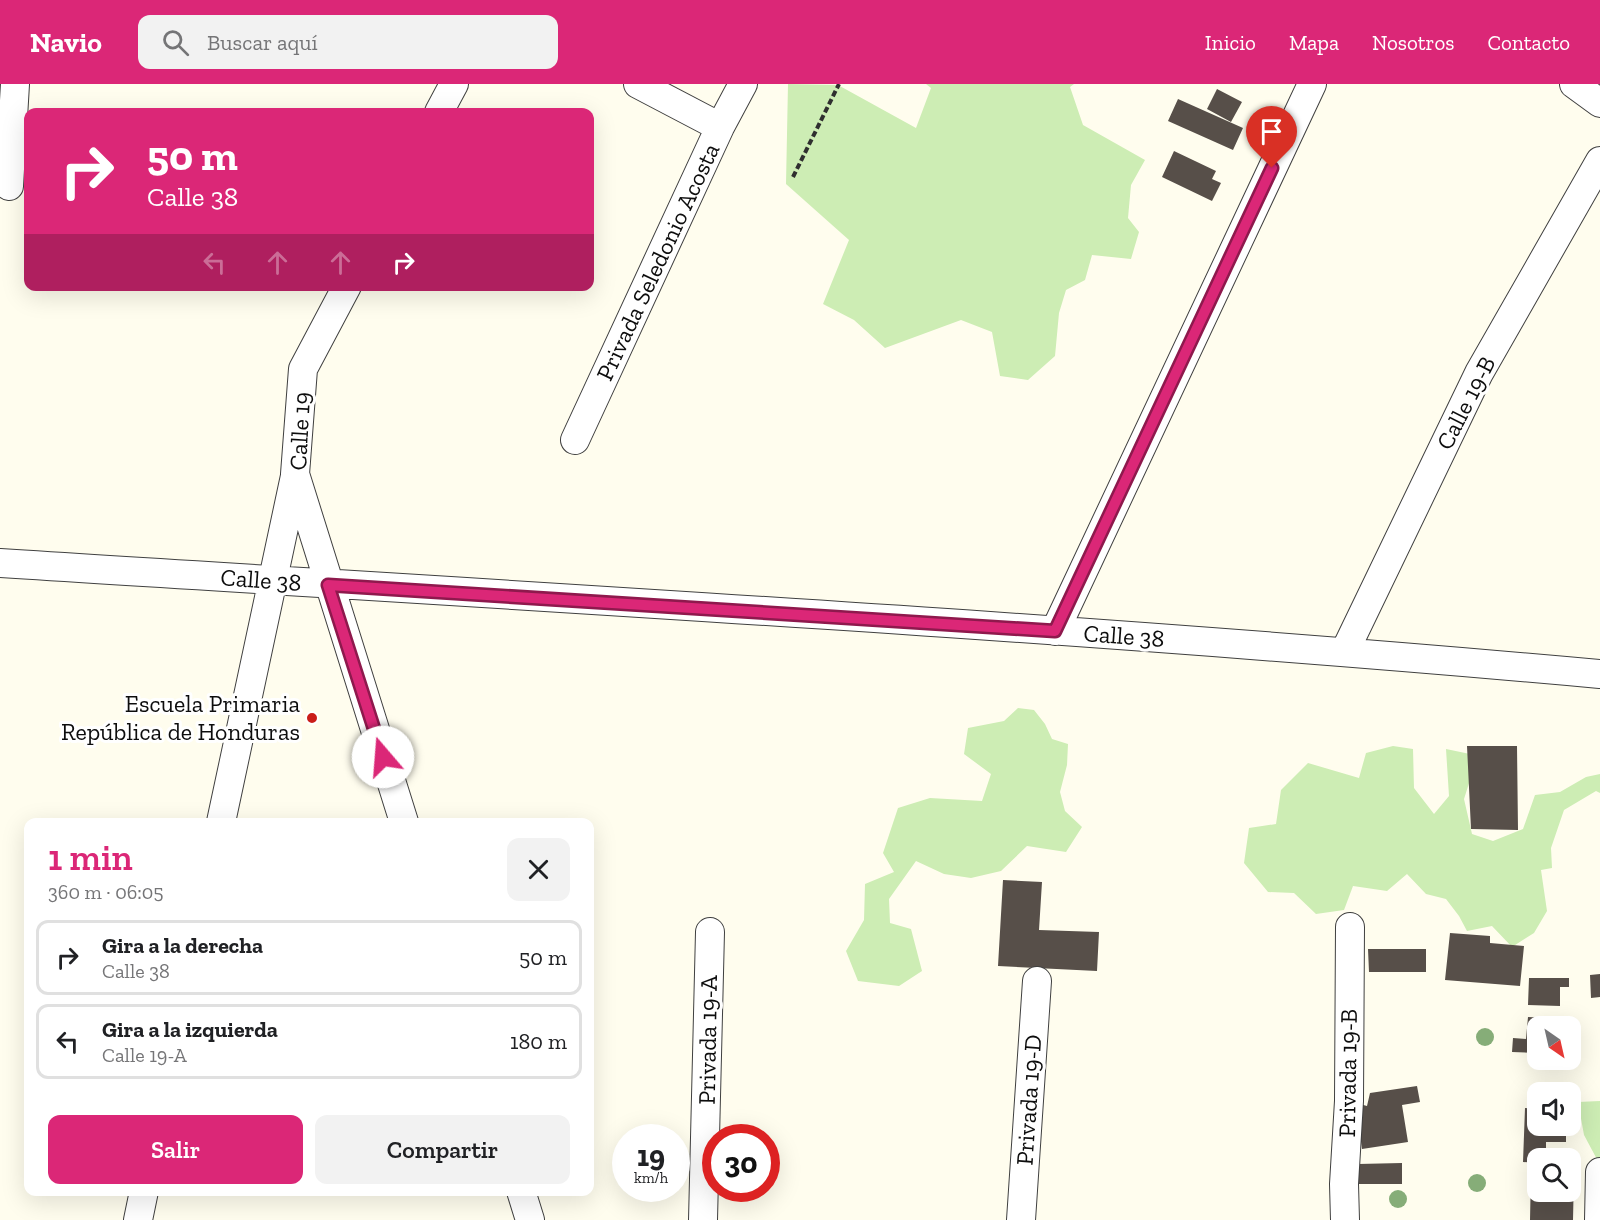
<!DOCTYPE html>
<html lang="es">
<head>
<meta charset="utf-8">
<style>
	:root { --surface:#fff; --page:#f2f2f2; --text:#202124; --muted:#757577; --line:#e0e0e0; --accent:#db2777 }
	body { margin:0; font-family:"Zilla Slab",serif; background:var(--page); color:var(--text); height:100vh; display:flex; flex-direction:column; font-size:22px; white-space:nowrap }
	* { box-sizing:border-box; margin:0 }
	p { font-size:20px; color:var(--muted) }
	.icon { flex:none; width:33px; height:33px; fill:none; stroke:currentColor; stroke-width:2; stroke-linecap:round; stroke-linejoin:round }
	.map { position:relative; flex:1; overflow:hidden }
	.drawer { position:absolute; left:24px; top:734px; width:570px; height:378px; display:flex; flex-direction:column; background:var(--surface); border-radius:12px; box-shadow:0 6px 24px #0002 }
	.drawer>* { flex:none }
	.top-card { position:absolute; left:24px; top:24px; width:570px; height:183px; border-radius:12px; box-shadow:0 6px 24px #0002; background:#db2777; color:#fff; overflow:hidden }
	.needle { width:39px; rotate:146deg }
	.fabs { position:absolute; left:1527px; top:932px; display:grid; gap:12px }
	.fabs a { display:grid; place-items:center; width:54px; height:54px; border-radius:12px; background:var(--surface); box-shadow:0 6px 24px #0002; font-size:30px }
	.speed { position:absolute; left:612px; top:1040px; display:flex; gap:12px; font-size:30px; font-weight:700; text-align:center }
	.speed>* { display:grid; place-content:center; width:78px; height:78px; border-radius:50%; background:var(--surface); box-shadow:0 6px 24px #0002; line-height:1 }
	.speed small { font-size:15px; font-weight:400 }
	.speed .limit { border:9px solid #d22; background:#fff; color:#111 }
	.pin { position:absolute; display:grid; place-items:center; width:51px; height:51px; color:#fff; margin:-62px -26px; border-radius:50% 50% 50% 0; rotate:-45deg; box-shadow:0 0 6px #0007 }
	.pin .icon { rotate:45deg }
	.me { position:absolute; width:66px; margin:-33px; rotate:342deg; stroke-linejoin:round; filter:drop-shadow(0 0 4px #0008) }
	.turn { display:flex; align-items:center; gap:21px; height:126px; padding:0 24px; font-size:27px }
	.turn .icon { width:78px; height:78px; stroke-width:2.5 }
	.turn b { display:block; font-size:42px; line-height:51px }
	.lanes { display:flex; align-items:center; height:57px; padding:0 24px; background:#0003; justify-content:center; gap:30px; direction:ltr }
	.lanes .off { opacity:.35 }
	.round { display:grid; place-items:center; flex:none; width:63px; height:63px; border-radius:12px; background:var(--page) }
	.overview { display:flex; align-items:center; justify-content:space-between; height:102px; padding:0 24px }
	h1 { font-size:36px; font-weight:600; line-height:45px; color:var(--accent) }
	.action { display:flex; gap:12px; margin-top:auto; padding:12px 24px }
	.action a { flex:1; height:69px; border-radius:12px; background:var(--accent); color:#fff; font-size:24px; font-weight:600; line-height:69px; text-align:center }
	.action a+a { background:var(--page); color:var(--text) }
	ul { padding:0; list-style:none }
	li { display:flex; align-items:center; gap:18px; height:75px; margin:0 12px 9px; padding:0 12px; border:3px solid var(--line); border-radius:12px }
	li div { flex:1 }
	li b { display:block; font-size:22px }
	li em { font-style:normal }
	header { display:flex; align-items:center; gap:36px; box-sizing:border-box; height:84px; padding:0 30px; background:var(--accent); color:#fff }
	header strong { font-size:28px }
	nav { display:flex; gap:33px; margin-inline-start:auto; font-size:21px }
	.search { width:420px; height:54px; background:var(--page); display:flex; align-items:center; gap:15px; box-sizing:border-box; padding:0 21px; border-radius:12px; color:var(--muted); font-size:22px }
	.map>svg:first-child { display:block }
	.green { fill:#cdedb4 }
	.building { fill:#574f49 }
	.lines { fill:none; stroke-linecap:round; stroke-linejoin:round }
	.minor-casing { stroke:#404040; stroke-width:30 }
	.path { stroke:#2f2f2f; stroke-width:4; stroke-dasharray:6 3; stroke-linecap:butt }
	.minor { stroke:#fff; stroke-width:28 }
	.tree { fill:#86ad78 }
	.route-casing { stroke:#8e194d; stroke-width:15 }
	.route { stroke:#db2777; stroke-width:10 }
	.poi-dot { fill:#ca1d19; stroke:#fff; stroke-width:2 }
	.labels { text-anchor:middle; stroke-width:6; stroke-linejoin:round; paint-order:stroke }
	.street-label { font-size:24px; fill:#0d0d0d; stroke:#fff }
	.poi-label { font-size:24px; fill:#0d0d0d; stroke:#fff; text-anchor:end }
</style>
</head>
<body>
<header>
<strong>Navio</strong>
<div class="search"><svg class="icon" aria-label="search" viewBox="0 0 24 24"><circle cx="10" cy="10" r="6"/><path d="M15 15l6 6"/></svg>Buscar aquí</div>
<nav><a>Inicio</a><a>Mapa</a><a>Nosotros</a><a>Contacto</a></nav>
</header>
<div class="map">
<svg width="1600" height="1136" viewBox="0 0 1600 1136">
	<rect width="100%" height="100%" fill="#fffdee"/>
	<path class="green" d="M 788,0 L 838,1 L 916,44 L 931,4 L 926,0 L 1074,0 L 1070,3 L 1083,41 L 1145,76 L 1131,101 L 1128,134 L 1139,148 L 1131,175 L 1092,171 L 1085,196 L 1066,206 L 1059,229 L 1055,272 L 1028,296 L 1000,292 L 992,248 L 961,236 L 885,264 L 854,236 L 823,220 L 849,156 L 786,100 Z
		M 1018,624 L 1034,626 L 1045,640 L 1052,655 L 1068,660 L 1067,681 L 1060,708 L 1065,727 L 1082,743 L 1066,768 L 1027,762 L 1001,787 L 971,794 L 944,790 L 916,777 L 889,815 L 890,839 L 911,845 L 922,887 L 899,902 L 858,897 L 846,867 L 864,836 L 865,800 L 894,788 L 883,769 L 898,724 L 930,714 L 982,717 L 991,690 L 964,670 L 968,644 L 1004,637 Z
		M 1393,662 L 1413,665 L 1414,704 L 1434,730 L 1449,712 L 1446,665 L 1470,670 L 1470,696 L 1464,715 L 1472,750 L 1493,757 L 1523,745 L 1535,711 L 1560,708 L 1586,693 L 1600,690 L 1600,709 L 1596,707 L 1564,726 L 1551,764 L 1552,784 L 1541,786 L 1547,827 L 1534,849 L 1512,863 L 1492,842 L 1467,847 L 1459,832 L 1446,815 L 1426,810 L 1407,790 L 1387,807 L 1353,802 L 1344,826 L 1316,830 L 1294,809 L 1268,808 L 1244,779 L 1249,744 L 1276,740 L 1281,706 L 1308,679 L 1359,694 L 1366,669 Z
		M 1600,1017 L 1600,1081 L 1584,1051 L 1578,1018 Z"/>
	<path class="building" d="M 1217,5 L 1242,18 L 1231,38 L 1207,25 Z
		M 1178,15 L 1243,44 L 1233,66 L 1168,37 Z
		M 1174,67 L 1216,87 L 1212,95 L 1221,99 L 1212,117 L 1162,93 Z
		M 1467,662 L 1517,662 L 1518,746 L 1471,745 Z
		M 1003,796 L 1042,798 L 1039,846 L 1099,848 L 1097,887 L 998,882 Z
		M 1450,849 L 1490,852 L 1490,859 L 1524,862 L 1520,902 L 1445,896 Z
		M 1368,865 L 1426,865 L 1426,888 L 1369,888 Z
		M 1600,890 L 1600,913 L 1591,914 L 1590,891 Z
		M 1529,894 L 1569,894 L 1569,903 L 1560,903 L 1560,922 L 1528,921 Z
		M 1528,933 L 1568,935 L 1567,942 L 1538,942 L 1538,969 L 1512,968 L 1513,954 L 1526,955 Z
		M 1417,1002 L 1420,1018 L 1402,1021 L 1408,1058 L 1362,1065 L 1356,1019 L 1367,1022 L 1370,1009 Z
		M 1525,1024 L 1538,1025 L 1538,1041 L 1566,1041 L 1566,1058 L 1546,1058 L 1546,1074 L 1538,1074 L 1538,1079 L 1523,1078 Z
		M 1402,1079 L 1402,1100 L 1358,1100 L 1358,1080 Z
		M 1531,1088 L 1538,1088 L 1538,1107 L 1570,1107 L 1570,1089 L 1574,1089 L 1573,1136 L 1530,1136 Z"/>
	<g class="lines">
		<defs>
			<path id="minor" d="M 638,0 L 720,43
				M 1574,0 L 1600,19
				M 439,28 L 454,0
				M 9,102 L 15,0
				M 347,202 L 303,285 L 295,390 L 404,738
				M 575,356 L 720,43 L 743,0
				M 0,479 C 533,513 1068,542 1600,590
				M 1055,547 L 1312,0
				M 1345,567 L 1479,289 L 1600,77
				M 221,738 L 295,392
				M 521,1107 L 530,1136
				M 138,1136 L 144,1107
				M 703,1136 L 710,848
				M 1021,1136 L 1037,897
				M 1345,1136 L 1344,1100 L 1349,1017 L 1350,843
				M 1599,1136 L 1600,1088"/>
		</defs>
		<use href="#minor" class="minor-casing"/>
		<path class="path" d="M 793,93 L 839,0"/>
		<use href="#minor" class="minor"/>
	</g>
	<g class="tree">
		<circle cx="1485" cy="953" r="9"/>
		<circle cx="1477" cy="1099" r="9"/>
		<circle cx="1398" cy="1115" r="9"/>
	</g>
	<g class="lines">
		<defs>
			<path id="route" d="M 383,673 L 328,501 L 1055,547 L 1272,84"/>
		</defs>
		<use href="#route" class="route-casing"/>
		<use href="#route" class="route"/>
	</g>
	<circle class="poi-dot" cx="312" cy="634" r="6"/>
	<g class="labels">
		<g class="street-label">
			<text transform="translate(658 178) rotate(-65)" y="8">Privada Seledonio Acosta</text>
			<text transform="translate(1466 319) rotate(-63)" y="8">Calle 19-B</text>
			<text transform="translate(300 347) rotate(-87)" y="8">Calle 19</text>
			<text transform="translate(261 496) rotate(4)" y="8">Calle 38</text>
			<text transform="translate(1124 552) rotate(4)" y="8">Calle 38</text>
			<text transform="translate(708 956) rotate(-89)" y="8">Privada 19-A</text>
			<text transform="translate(1348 989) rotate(-89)" y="8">Privada 19-B</text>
			<text transform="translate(1029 1016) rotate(-86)" y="8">Privada 19-D</text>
		</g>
		<g class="poi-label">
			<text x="300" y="628">Escuela Primaria<tspan x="300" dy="28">República de Honduras</tspan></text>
		</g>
	</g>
</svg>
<div class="fabs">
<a><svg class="needle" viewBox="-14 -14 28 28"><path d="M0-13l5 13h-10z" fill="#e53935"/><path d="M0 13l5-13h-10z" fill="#757577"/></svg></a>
<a><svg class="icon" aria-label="sound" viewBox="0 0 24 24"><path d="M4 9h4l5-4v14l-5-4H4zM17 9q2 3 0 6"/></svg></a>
<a><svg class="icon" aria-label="search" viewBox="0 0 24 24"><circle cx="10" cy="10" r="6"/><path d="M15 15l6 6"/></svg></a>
</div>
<div class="speed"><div>19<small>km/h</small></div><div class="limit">30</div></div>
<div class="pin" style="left:1272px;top:84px;background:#d93025"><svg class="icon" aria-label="arrive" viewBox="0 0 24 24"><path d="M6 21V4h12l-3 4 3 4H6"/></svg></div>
<svg class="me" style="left:383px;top:673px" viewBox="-20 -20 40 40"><circle r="19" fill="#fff"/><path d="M0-13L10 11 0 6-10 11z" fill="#db2777"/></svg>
<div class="top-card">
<div class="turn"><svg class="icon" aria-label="right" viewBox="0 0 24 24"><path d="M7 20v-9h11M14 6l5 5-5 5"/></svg><div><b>50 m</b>Calle 38</div></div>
<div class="lanes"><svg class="icon off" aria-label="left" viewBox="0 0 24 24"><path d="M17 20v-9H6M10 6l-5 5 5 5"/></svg><svg class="icon off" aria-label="ahead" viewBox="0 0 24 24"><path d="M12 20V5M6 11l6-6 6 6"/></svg><svg class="icon off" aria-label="ahead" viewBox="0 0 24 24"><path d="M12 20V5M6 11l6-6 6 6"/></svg><svg class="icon" aria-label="right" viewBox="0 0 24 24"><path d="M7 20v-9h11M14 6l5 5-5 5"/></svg></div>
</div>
<section class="drawer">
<div class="overview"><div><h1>1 min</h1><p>360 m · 06:05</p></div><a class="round"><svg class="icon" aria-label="close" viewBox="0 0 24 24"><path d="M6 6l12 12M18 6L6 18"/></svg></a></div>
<ul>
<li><svg class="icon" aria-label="right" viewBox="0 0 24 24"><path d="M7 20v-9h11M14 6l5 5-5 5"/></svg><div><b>Gira a la derecha</b><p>Calle 38</p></div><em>50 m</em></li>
<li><svg class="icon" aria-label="left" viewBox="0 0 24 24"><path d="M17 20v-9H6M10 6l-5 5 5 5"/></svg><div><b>Gira a la izquierda</b><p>Calle 19-A</p></div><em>180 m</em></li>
</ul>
<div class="action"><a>Salir</a><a>Compartir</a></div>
</section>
</div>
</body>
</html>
